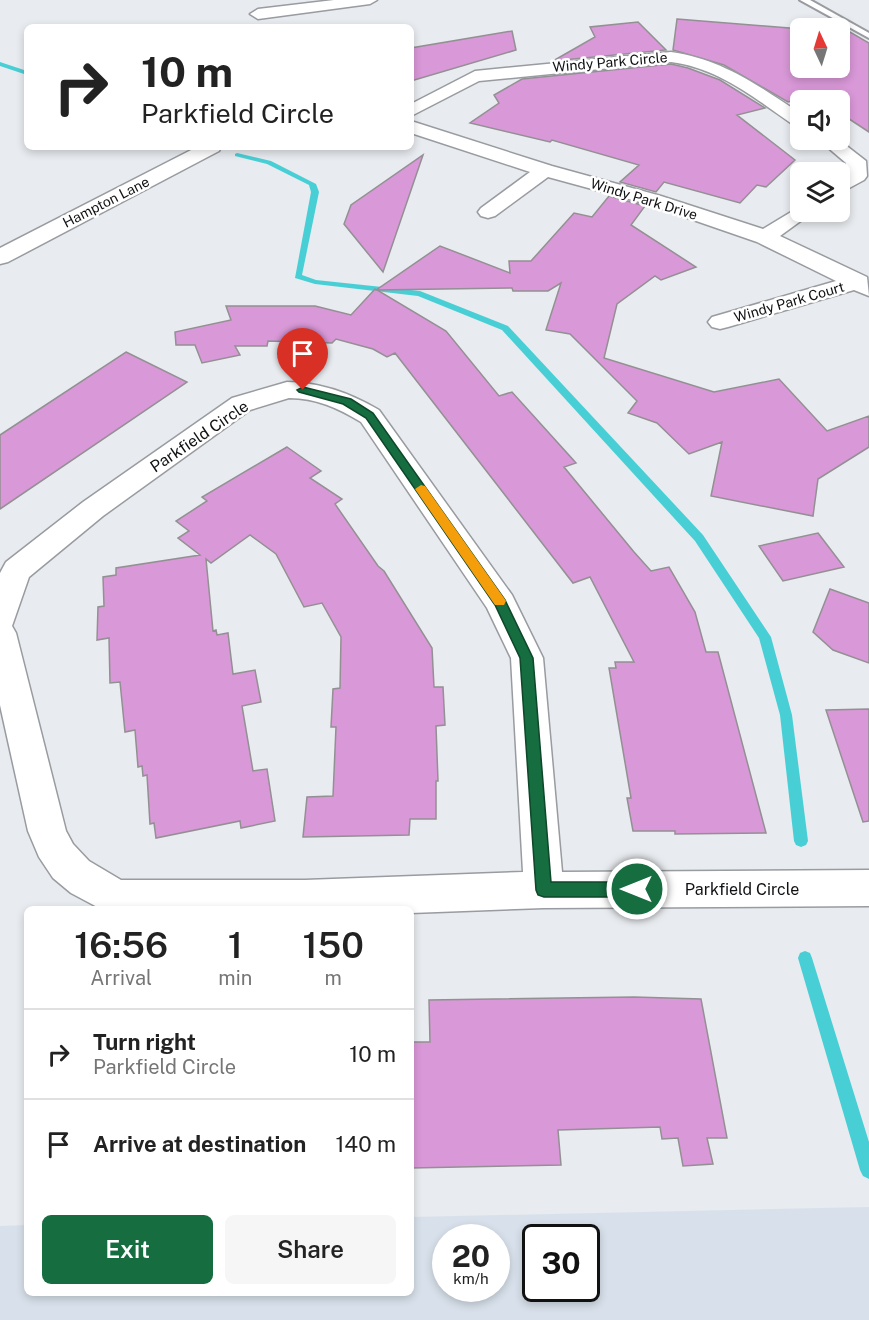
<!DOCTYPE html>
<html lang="en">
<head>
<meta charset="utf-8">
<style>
	:root { --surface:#fff; --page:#f6f6f6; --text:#222; --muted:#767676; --line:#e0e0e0; --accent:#156d40 }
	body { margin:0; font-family:"Public Sans",sans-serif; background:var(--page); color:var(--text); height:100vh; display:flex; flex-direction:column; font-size:22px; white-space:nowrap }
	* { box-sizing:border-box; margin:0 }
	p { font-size:20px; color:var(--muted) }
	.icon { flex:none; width:33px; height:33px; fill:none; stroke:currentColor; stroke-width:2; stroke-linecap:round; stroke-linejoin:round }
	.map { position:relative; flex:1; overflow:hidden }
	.sheet { position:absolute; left:24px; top:906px; width:390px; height:390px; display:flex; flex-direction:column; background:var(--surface); border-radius:9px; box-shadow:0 3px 9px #0003 }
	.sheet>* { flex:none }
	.hud { position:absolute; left:24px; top:24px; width:390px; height:126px; border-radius:9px; box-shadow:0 3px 9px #0003; background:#fff; color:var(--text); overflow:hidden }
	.needle { width:39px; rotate:356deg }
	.tools { position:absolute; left:790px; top:18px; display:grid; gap:12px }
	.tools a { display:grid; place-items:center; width:60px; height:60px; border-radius:9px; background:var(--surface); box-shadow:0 3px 9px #0003; font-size:30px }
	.speed { position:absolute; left:432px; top:1224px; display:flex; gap:12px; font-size:30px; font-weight:700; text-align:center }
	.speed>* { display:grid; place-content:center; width:78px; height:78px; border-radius:50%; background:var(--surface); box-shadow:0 3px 9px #0003; line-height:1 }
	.speed small { font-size:15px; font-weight:400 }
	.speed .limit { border:3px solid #111; border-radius:9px; background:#fff; color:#111 }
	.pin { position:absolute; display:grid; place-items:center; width:51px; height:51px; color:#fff; margin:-62px -26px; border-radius:50% 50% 50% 0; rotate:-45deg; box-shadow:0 0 6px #0007 }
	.pin .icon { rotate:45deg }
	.me { position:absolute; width:66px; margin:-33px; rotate:270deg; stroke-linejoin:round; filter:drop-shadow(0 0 4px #0008) }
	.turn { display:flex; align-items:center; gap:21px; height:126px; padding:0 18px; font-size:27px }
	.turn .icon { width:78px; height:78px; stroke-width:2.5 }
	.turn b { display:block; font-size:42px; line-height:51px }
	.eta { display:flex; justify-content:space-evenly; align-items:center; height:102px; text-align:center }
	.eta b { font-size:36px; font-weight:600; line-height:42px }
	.primary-button { display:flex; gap:12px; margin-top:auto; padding:12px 18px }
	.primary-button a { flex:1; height:69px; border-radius:9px; background:var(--accent); color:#fff; font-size:24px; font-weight:600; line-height:69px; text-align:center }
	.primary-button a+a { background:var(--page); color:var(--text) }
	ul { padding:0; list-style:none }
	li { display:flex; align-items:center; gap:18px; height:90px; padding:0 18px; border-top:2px solid var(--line) }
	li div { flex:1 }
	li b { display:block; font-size:22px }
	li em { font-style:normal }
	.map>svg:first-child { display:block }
	.built { fill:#d8e1eb; fill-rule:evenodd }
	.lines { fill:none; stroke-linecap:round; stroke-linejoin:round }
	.stream { fill:#48cfd5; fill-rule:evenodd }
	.building { fill:#d998d8; stroke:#939093; stroke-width:1.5 }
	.lane-casing { stroke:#989b9f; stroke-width:4 }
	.street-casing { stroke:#989b9f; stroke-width:3 }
	.lane { fill:#fff; fill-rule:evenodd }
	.street { fill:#fff; fill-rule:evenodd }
	.route { fill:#156d40; stroke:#0e472a; stroke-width:1.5 }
	.slow { fill:#f59e0b }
	.labels { text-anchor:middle; stroke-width:5; stroke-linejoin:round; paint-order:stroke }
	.far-street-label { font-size:14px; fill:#101113; stroke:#fff }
	.street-label { font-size:16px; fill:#101113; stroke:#fff }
</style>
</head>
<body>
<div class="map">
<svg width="869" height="1320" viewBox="0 0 869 1320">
	<rect width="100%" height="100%" fill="#e8ebef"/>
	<path class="built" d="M 869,1207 L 869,1320 L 0,1320 L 0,1226 L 27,1225 L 27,1293 L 411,1293 L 411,1217 ZM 446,1238 L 496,1238 L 496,1288 L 446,1288 ZM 536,1238 L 586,1238 L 586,1288 L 536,1288 Z"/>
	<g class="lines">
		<path class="stream" d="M 0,62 L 27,71 L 27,75 L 0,66 Z
			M 237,153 L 271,161 L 316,184 L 319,192 L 302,275 L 316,280 L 420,291 L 508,326 L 703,535 L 771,637 L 792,715 L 808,841 L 806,845 L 801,847 L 796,845 L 794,841 L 780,715 L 759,638 L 695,541 L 502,330 L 418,296 L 315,284 L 295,278 L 311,192 L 309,185 L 267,164 L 235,156 L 235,154 Z
			M 805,951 L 810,953 L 812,958 L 869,1142 L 869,1179 L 863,1176 L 860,1170 L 798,958 L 800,953 Z"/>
	</g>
	<path class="building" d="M 677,19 L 801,29 L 801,68 L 840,68 L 840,32 L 850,32 L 869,43 L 869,132 L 840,113 L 840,100 L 817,100 L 811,97 L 788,102 L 724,65 L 673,50 Z
		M 638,22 L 666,50 L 553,61 L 595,37 L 590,27 Z
		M 512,31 L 516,50 L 411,81 L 411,48 Z
		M 671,64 L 688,68 L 720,80 L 765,108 L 737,115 L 795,160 L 766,187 L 757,185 L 740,203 L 664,182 L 656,192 L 620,182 L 639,165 L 552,140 L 550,142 L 470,123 L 499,103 L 494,95 L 522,79 Z
		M 423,155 L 383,272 L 344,224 L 351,205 Z
		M 609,196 L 645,206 L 631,225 L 696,267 L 661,280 L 655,276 L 617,304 L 604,358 L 714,392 L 779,379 L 827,431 L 869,416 L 869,447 L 818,479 L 813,516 L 711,496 L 722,442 L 689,454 L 657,423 L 628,413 L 637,401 L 570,334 L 546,330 L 561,283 L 548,291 L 513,291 L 512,288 L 377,290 L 446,331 L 499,396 L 512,392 L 576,463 L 564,467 L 634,552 L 651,571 L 669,567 L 695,612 L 706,652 L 718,652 L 766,833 L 675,834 L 675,831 L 633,831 L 627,798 L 631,798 L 609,668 L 616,668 L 615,662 L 634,662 L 590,577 L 573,583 L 395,353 L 387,357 L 373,349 L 336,339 L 332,343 L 268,341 L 267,346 L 235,346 L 240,355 L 202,363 L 195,345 L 176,345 L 175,332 L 231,320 L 226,306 L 315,306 L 351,315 L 375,289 L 376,290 L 440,246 L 510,273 L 509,261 L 531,261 L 574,213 L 592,217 Z
		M 126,352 L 187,382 L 0,509 L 0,435 Z
		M 287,447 L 321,471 L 310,478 L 342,499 L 335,504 L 378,566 L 384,571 L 432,648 L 434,687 L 443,687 L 445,725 L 436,726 L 438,781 L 436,781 L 436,819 L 410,819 L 409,835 L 303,837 L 307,797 L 333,796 L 336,727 L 331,727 L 333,689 L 340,688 L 341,637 L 322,603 L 304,607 L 276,554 L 250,535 L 211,563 L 206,559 L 213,631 L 216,630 L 217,635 L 228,633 L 233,674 L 255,670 L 261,702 L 242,706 L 253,771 L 267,769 L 275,821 L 241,828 L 240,821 L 156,838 L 154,823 L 150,824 L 147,775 L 143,776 L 142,766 L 138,767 L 135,730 L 125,732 L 120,682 L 110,683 L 109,638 L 97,640 L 98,607 L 104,606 L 103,577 L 116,575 L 116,568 L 200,555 L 178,538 L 189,531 L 176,521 L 207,501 L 202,497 Z
		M 818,533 L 844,567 L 783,581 L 759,546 Z
		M 830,589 L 869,603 L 869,663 L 833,650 L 813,632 Z
		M 869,709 L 869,821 L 863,822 L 826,710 Z
		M 634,997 L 701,999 L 727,1138 L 707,1138 L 713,1164 L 683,1166 L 678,1138 L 662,1139 L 660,1127 L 558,1130 L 561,1165 L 411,1168 L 411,1042 L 430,1042 L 429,1000 Z"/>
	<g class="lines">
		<defs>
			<path id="lane" d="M 800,0 L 810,0 L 869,33 L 869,38 Z"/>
			<path id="street" d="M 334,0 L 377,0 L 370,4 L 258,19 L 250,14 L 258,9 Z
				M 671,52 C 722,59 759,86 801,114 L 801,127 L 795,126 C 756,99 719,68 671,62 L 479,81 L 411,116 L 411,104 L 475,71 Z
				M 411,121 L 552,166 L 661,196 L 763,229 L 801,206 L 801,212 L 813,212 L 780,236 L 867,277 L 869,296 L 854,290 L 728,327 L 720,329 L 712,327 L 708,322 L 712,317 L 836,281 L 757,242 L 647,204 L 548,177 L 495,216 L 488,218 L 481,216 L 478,212 L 481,208 L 530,172 L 411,133 Z
				M 819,140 L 839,140 L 866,161 L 867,176 L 864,180 L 840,193 L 840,178 L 847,174 L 846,163 Z
				M 197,147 L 221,147 L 219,151 L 8,262 L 0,264 L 0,248 Z
				M 287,382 C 320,382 352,394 379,410 L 512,595 L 543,658 L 562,872 L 869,870 L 869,906 L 544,908 L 411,913 L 411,909 L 101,909 L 71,893 L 53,878 L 39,857 L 28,831 L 0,705 L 0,573 L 6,562 L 83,502 L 232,398 ZM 289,398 C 316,398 338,408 361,422 L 487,608 L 511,658 L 523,872 L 305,880 L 121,880 L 89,861 L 73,844 L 66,831 L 16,633 L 12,626 L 29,577 L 103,516 L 250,410 Z"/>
		</defs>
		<use href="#lane" class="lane-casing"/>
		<use href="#street" class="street-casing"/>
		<use href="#lane" class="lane"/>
		<use href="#street" class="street"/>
	</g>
	<path class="route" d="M 303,387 L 351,399 L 373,413 L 505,600 L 533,658 L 551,882 L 637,882 L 642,884 L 645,889 L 642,895 L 637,897 L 544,897 L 538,895 L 536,890 L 520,658 L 495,605 L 366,418 L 343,404 L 299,392 L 297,390 Z"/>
	<path class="slow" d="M 421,485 L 425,486 L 504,598 L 506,601 L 504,605 L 495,605 L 415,489 Z"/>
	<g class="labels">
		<g class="far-street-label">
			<text transform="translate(610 62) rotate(-5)" y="5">Windy Park Circle</text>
			<text transform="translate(644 199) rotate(17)" y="5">Windy Park Drive</text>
			<text transform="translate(106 202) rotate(-27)" y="5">Hampton Lane</text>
			<text transform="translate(789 302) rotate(-16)" y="5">Windy Park Court</text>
		</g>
		<g class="street-label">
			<text transform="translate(199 436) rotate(-34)" y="6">Parkfield Circle</text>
			<text x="742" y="895">Parkfield Circle</text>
		</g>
	</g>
</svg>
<div class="tools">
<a><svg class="needle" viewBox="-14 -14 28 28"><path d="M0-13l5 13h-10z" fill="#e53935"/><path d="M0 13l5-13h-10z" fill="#767676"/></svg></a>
<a><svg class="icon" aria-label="sound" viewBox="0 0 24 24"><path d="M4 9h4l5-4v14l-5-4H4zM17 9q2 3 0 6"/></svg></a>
<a><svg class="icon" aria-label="layers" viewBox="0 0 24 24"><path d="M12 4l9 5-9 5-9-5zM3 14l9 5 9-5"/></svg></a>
</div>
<div class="speed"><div>20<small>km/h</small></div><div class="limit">30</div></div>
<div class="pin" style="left:303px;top:390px;background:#d93025"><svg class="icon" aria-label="arrive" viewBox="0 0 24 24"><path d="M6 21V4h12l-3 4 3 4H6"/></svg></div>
<svg class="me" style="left:637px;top:889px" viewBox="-20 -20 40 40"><circle r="17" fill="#156d40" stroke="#fff" stroke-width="3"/><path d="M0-11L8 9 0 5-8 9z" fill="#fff"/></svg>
<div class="hud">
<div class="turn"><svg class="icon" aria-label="right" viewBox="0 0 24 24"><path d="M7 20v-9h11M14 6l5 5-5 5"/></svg><div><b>10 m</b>Parkfield Circle</div></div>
</div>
<section class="sheet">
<div class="eta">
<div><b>16:56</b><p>Arrival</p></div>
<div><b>1</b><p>min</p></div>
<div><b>150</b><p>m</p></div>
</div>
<ul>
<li><svg class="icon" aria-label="right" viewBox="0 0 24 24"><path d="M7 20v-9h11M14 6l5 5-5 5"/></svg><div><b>Turn right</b><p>Parkfield Circle</p></div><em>10 m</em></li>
<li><svg class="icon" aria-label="arrive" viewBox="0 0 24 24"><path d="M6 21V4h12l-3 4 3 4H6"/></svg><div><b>Arrive at destination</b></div><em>140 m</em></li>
</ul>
<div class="primary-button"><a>Exit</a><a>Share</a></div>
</section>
</div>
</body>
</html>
